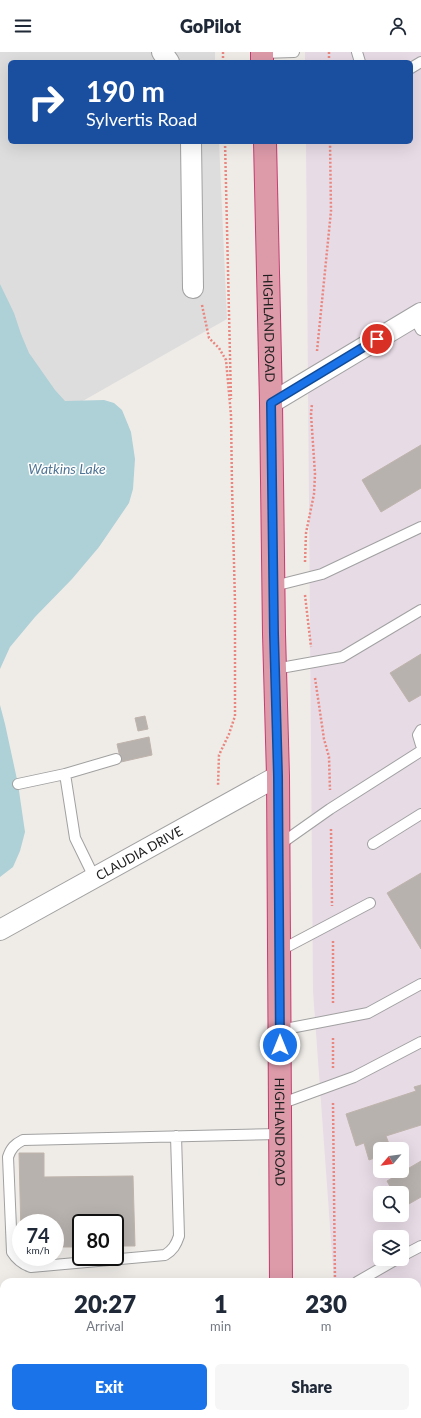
<!DOCTYPE html>
<html lang="en">
<head>
<meta charset="utf-8">
<style>
	:root { --surface:#fff; --page:#f6f6f7; --text:#1f2937; --muted:#747a83; --accent:#1a73e8 }
	body { margin:0; font-family:Lato,sans-serif; background:var(--page); color:var(--text); height:100vh; display:flex; flex-direction:column; font-size:15px; white-space:nowrap }
	* { box-sizing:border-box; margin:0 }
	p { font-size:13px; color:var(--muted) }
	.icon { flex:none; width:22px; height:22px; fill:none; stroke:currentColor; stroke-width:2; stroke-linecap:round; stroke-linejoin:round }
	.map { position:relative; flex:1; overflow:hidden }
	.sheet { position:absolute; left:0px; top:1226px; width:421px; height:140px; display:flex; flex-direction:column; background:var(--surface); border-radius:12px 12px 0 0; box-shadow:0 4px 16px #0002 }
	.sheet>* { flex:none }
	.hud { position:absolute; left:8px; top:8px; width:405px; height:84px; border-radius:6px; box-shadow:0 4px 16px #0002; background:#1a4fa0; color:#fff; overflow:hidden }
	.needle { width:26px; rotate:241deg }
	.tools { position:absolute; left:373px; top:1090px; display:grid; gap:8px }
	.tools a { display:grid; place-items:center; width:36px; height:36px; border-radius:6px; background:var(--surface); box-shadow:0 4px 16px #0002; font-size:20px }
	.speed { position:absolute; left:12px; top:1162px; display:flex; gap:8px; font-size:20px; font-weight:700; text-align:center }
	.speed>* { display:grid; place-content:center; width:52px; height:52px; border-radius:50%; background:var(--surface); box-shadow:0 4px 16px #0002; line-height:1 }
	.speed small { font-size:10px; font-weight:400 }
	.speed .limit { border:2px solid #111; border-radius:6px; background:#fff; color:#111 }
	.pin { position:absolute; display:grid; place-items:center; width:34px; height:34px; color:#fff; margin:-17px; border:2px solid #fff; border-radius:50%; box-shadow:0 1px 4px #0007 }
	.me { position:absolute; width:44px; margin:-22px; rotate:0deg; stroke-linejoin:round; filter:drop-shadow(0 0 3px #0008) }
	.turn { display:flex; align-items:center; gap:14px; height:84px; padding:0 12px; font-size:18px }
	.turn .icon { width:52px; height:52px; stroke-width:2.5 }
	.turn b { display:block; font-size:28px; line-height:34px }
	.eta { display:flex; justify-content:space-evenly; align-items:center; height:68px; text-align:center }
	.eta b { font-size:24px; font-weight:800; line-height:28px }
	.cta { display:flex; gap:8px; margin-top:auto; padding:8px 12px }
	.cta a { flex:1; height:46px; border-radius:6px; background:var(--accent); color:#fff; font-size:16px; font-weight:800; line-height:46px; text-align:center }
	.cta a+a { background:var(--page); color:var(--text) }
	header { display:flex; justify-content:space-between; align-items:center; height:52px; padding:0 12px; background:var(--surface); font-size:18px; font-weight:800 }
	.map>svg:first-child { display:block }
	.residential { fill:#dedddd }
	.industrial { fill:#e7dbe6; fill-rule:evenodd }
	.water { fill:#aed0d7 }
	.building { fill:#b8b2ae; stroke:#bfb4ac }
	.lines { fill:none; stroke-linecap:round; stroke-linejoin:round }
	.lane-casing { stroke:#a1a1a1; stroke-width:12 }
	.street-casing { stroke:#a1a1a1; stroke-width:22 }
	.highway-casing { stroke:#c53d71; stroke-width:24 }
	.path { stroke:#e9867f; stroke-width:2.5; stroke-dasharray:2 2; stroke-linecap:butt }
	.lane { stroke:#fff; stroke-width:10 }
	.street { stroke:#fff; stroke-width:20 }
	.highway { stroke:#dd9aa9; stroke-width:22 }
	.route-casing { stroke:#114b97; stroke-width:10 }
	.route { stroke:#1a73e8; stroke-width:7 }
	.labels { text-anchor:middle; stroke-width:3; stroke-linejoin:round; paint-order:stroke }
	.street-label { font-size:13px; fill:#202020; stroke:#fff }
	.water-label { font-size:14px; font-style:italic; fill:#517695; stroke:#fff }
</style>
</head>
<body>
<header><svg class="icon" aria-label="menu" viewBox="0 0 24 24"><path d="M4 6h16M4 12h16M4 18h16"/></svg>GoPilot<svg class="icon" aria-label="person" viewBox="0 0 24 24"><circle cx="12" cy="8" r="4"/><path d="M4 21q1-7 8-7t8 7"/></svg></header>
<div class="map">
<svg width="421" height="1366" viewBox="0 0 421 1366">
	<rect width="100%" height="100%" fill="#efece8"/>
	<path class="residential" d="M 0,0 L 215,0 L 215,10 L 10,10 L 10,90 L 219,90 L 227,267 L 0,396 Z"/>
	<path class="industrial" d="M 305,0 L 421,0 L 421,1366 L 343,1366 L 343,1362 L 417,1362 L 417,1230 L 334,1230 L 313,939 L 306,90 L 411,90 L 411,10 L 305,10 ZM 380,1097 L 402,1097 L 402,1119 L 380,1119 ZM 380,1141 L 402,1141 L 402,1163 L 380,1163 ZM 380,1185 L 402,1185 L 402,1207 L 380,1207 Z"/>
	<path class="water" d="M 0,232 L 14,261 L 21,282 L 29,301 L 55,338 L 65,349 L 104,348 L 114,351 L 122,358 L 131,380 L 135,407 L 133,437 L 129,451 L 99,495 L 72,527 L 35,565 L 10,595 L 0,617 Z
		M 0,653 L 5,672 L 18,732 L 25,780 L 20,799 L 13,815 L 0,825 Z"/>
	<path class="building" d="M 421,393 L 421,436 L 381,460 L 362,428 Z
		M 421,602 L 421,643 L 409,650 L 390,621 Z
		M 145,664 L 148,677 L 138,679 L 135,666 Z
		M 149,685 L 152,703 L 121,710 L 117,692 Z
		M 421,821 L 421,897 L 387,841 Z
		M 421,1033 L 421,1073 L 386,1084 L 391,1097 L 380,1097 L 380,1104 L 369,1108 L 364,1091 L 356,1094 L 346,1062 L 416,1039 L 414,1035 Z
		M 19,1101 L 44,1101 L 44,1125 L 133,1124 L 135,1194 L 115,1194 L 115,1171 L 81,1171 L 81,1195 L 55,1195 L 55,1171 L 21,1171 L 21,1183 Z
		M 421,1109 L 421,1145 L 402,1156 L 402,1141 L 392,1141 L 393,1140 L 387,1129 Z"/>
	<g class="lines">
		<defs>
			<path id="lane" d="M 357,0 L 360,10
				M 262,1 L 294,0
				M 411,16 L 421,10
				M 414,265 L 421,278
				M 274,534 L 322,522 L 421,475
				M 275,617 L 342,605 L 421,558
				M 421,678 L 418,683 L 421,693
				M 18,732 L 65,722
				M 373,792 L 421,762
				M 279,793 L 330,757 L 421,699
				M 94,825 L 75,786 L 65,722 L 116,707
				M 279,899 L 370,851
				M 280,978 L 368,961 L 421,932
				M 280,1052 L 354,1025 L 421,990
				M 176,1084 L 179,1184 C 176,1193 173,1198 165,1203 L 31,1215 C 22,1212 17,1208 12,1200 L 8,1105 C 11,1096 15,1092 23,1088 L 280,1082
				M 402,1204 L 421,1194
				M 357,1230 L 397,1207
				M 417,1279 L 421,1274
				M 417,1331 L 421,1331"/>
			<g id="street">
				<path d="M 162,0 L 169,10"/>
				<path d="M 191,90 L 193,236"/>
				<path d="M 271,351 L 421,261"/>
				<path id="s1" d="M 0,878 L 278,724"/>
				<path d="M 0,1354 L 4,1354"/>
			</g>
			<g id="highway">
				<path d="M 262,0 L 262,10"/>
				<path id="s2" d="M 265,90 L 271,351 L 274,582 L 278,724 L 281,1230"/>
				<path d="M 284,1362 L 284,1366"/>
			</g>
		</defs>
		<use href="#lane" class="lane-casing"/>
		<use href="#street" class="street-casing"/>
		<use href="#highway" class="highway-casing"/>
		<path class="path" d="M 223,0 L 223,10
			M 329,0 L 329,10
			M 225,90 L 231,347
			M 202,253 L 209,286 L 219,296 L 226,308 L 231,363 L 232,434 L 235,550 L 235,664 L 229,682 L 219,703 L 218,734
			M 317,299 L 331,159 L 330,90
			M 305,510 L 306,481 L 314,442 L 315,422 L 311,362 L 312,352
			M 305,543 L 311,595
			M 315,626 L 324,687 L 329,705 L 330,738
			M 331,777 L 332,854
			M 333,889 L 333,952
			M 333,1016 L 333,985
			M 333,1051 L 335,1230
			M 333,1362 L 333,1366"/>
		<use href="#lane" class="lane"/>
		<use href="#street" class="street"/>
		<use href="#highway" class="highway"/>
	</g>
	<g class="lines">
		<defs>
			<path id="route" d="M 280,993 L 278,724 L 274,582 L 271,351 L 377,287"/>
		</defs>
		<use href="#route" class="route-casing"/>
		<use href="#route" class="route"/>
	</g>
	<g class="labels">
		<g class="street-label">
			<text dy="5" stroke="none"><textPath href="#s2" startOffset="186">HIGHLAND ROAD</textPath></text>
			<text dy="5" stroke="none"><textPath href="#s1" startOffset="159">CLAUDIA DRIVE</textPath></text>
			<text dy="5" stroke="none"><textPath href="#s2" startOffset="990">HIGHLAND ROAD</textPath></text>
		</g>
		<g class="water-label">
			<text x="67" y="422">Watkins Lake</text>
		</g>
	</g>
</svg>
<div class="tools">
<a><svg class="needle" viewBox="-14 -14 28 28"><path d="M0-13l5 13h-10z" fill="#e53935"/><path d="M0 13l5-13h-10z" fill="#747a83"/></svg></a>
<a><svg class="icon" aria-label="search" viewBox="0 0 24 24"><circle cx="10" cy="10" r="6"/><path d="M15 15l6 6"/></svg></a>
<a><svg class="icon" aria-label="layers" viewBox="0 0 24 24"><path d="M12 4l9 5-9 5-9-5zM3 14l9 5 9-5"/></svg></a>
</div>
<div class="speed"><div>74<small>km/h</small></div><div class="limit">80</div></div>
<div class="pin" style="left:377px;top:287px;background:#d93025"><svg class="icon" aria-label="arrive" viewBox="0 0 24 24"><path d="M6 21V4h12l-3 4 3 4H6"/></svg></div>
<svg class="me" style="left:280px;top:993px" viewBox="-20 -20 40 40"><circle r="17" fill="#1a73e8" stroke="#fff" stroke-width="3"/><path d="M0-11L8 9 0 5-8 9z" fill="#fff"/></svg>
<div class="hud">
<div class="turn"><svg class="icon" aria-label="right" viewBox="0 0 24 24"><path d="M7 20v-9h11M14 6l5 5-5 5"/></svg><div><b>190 m</b>Sylvertis Road</div></div>
</div>
<section class="sheet">
<div class="eta">
<div><b>20:27</b><p>Arrival</p></div>
<div><b>1</b><p>min</p></div>
<div><b>230</b><p>m</p></div>
</div>
<div class="cta"><a>Exit</a><a>Share</a></div>
</section>
</div>
</body>
</html>
